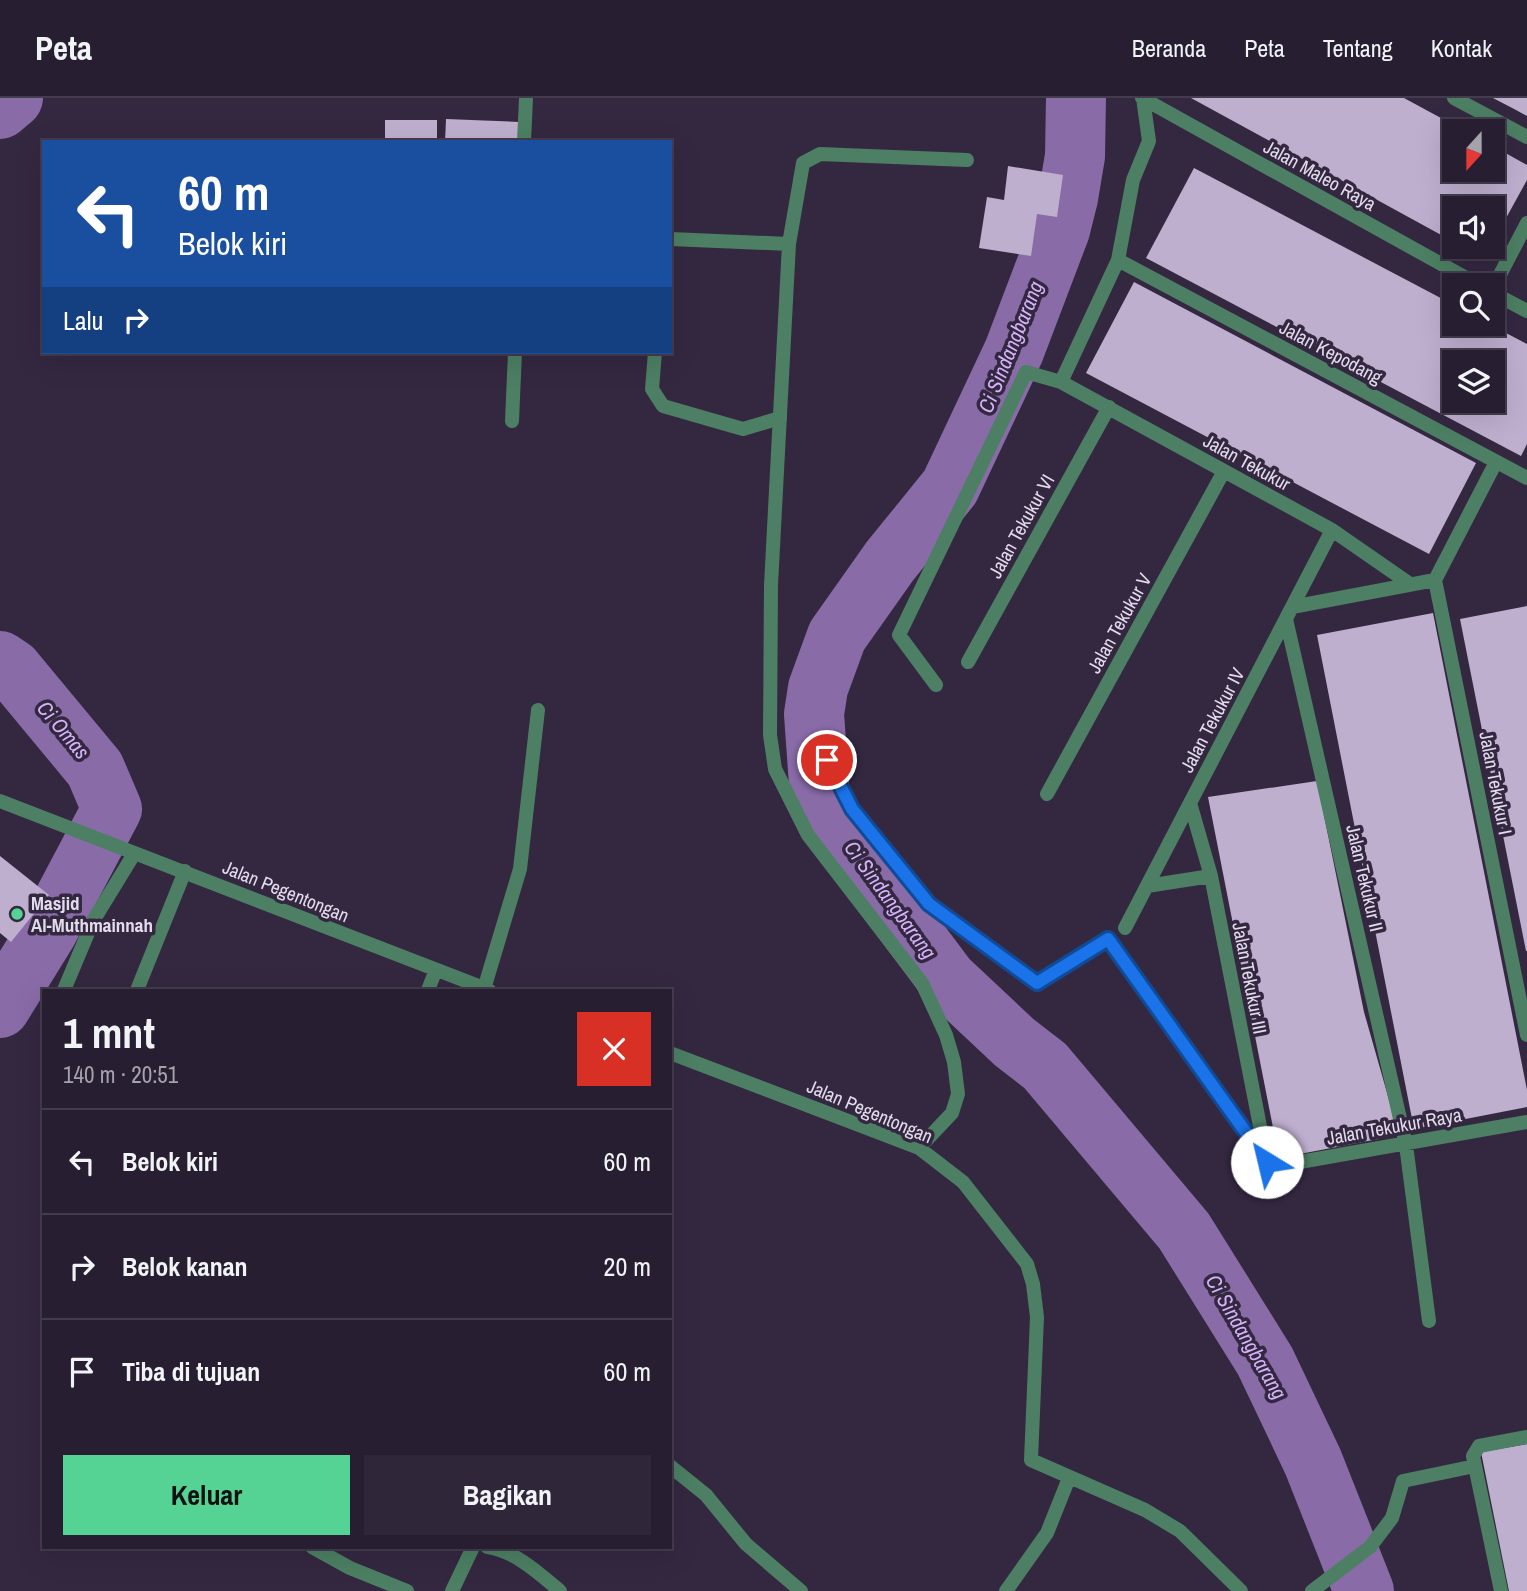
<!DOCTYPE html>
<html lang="id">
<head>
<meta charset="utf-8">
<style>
	:root { --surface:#271e31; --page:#2f2739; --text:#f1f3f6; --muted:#a4a2ab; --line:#433c4d; --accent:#54d395 }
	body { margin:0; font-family:"Archivo Narrow",sans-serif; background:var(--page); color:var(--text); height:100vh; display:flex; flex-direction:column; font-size:26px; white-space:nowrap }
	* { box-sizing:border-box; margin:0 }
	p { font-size:23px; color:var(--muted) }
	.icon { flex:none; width:38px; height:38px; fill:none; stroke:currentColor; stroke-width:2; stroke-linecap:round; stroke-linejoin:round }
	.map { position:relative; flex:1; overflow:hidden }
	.panel { position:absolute; left:42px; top:891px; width:630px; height:560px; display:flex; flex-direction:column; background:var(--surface); border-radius:0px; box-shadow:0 7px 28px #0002,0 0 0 2px var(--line) }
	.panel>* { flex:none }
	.hud { position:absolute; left:42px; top:42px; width:630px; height:214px; border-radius:0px; box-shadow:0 7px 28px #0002,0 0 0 2px var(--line); background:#1a4fa0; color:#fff; overflow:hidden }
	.needle { width:46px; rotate:201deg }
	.controls { position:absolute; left:1442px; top:21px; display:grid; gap:14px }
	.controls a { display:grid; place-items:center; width:63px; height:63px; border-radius:0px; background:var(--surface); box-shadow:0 7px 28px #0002,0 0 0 2px var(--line); font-size:35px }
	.pin { position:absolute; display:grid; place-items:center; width:60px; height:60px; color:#fff; margin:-30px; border:4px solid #fff; border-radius:50%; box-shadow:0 2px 7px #0007 }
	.me { position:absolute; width:77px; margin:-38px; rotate:324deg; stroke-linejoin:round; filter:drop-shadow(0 0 5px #0008) }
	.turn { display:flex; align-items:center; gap:24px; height:147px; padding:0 21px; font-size:32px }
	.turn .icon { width:91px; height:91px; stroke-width:2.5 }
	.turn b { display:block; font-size:49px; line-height:60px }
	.then { display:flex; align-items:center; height:66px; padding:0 21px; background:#0003; gap:14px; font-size:26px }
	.round { display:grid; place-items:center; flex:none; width:74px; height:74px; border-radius:0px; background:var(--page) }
	.head { display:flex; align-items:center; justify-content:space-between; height:119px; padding:0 21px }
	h1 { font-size:42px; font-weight:700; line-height:52px }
	.button { display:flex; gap:14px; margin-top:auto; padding:14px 21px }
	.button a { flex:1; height:80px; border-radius:0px; background:var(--accent); color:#111; font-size:28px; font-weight:700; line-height:80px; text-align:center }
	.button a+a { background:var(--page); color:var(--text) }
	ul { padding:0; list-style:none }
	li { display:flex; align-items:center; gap:21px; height:105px; padding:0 21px; border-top:2px solid var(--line) }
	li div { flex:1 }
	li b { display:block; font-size:26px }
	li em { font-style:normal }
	header { display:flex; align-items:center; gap:42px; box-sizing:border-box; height:98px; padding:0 35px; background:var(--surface); border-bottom:2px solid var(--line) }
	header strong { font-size:33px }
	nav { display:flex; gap:38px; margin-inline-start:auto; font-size:24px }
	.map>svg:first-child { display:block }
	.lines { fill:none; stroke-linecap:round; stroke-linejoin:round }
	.river { stroke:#896ba8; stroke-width:60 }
	.building { fill:#beafcf; fill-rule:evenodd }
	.lane { stroke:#4c7f63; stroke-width:14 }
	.street { stroke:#4c7f63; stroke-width:14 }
	.route-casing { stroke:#114b97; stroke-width:18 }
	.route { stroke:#1a73e8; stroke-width:12 }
	.poi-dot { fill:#54d395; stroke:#342841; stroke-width:2.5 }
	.labels { text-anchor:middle; stroke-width:7; stroke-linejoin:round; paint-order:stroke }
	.street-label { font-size:19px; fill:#e2dbec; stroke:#342841 }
	.poi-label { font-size:19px; font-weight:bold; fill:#e2dbec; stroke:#342841; text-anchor:start }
	.water-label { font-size:21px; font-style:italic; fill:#d4b3f8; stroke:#342841 }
</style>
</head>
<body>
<header>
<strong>Peta</strong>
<nav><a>Beranda</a><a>Peta</a><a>Tentang</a><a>Kontak</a></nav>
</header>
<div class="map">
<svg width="1527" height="1493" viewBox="0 0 1527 1493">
	<rect width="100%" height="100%" fill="#342841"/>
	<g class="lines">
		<path class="river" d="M 1076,0 L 1075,58 L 1068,100 L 1060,132 L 1014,253 L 950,389 L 890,463 L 837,538 L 818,590 L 814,616 L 820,700 L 853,756 L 947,881 L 1014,944 L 1045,968 L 1184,1133 L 1265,1263 L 1313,1364 L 1364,1493
			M 0,11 L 13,0
			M 0,563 L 12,571 L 95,671 L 112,711 L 47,834 L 0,910"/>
	</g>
	<path class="building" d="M 1191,0 L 1404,0 L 1465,33 L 1454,33 L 1454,72 L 1493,72 L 1493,48 L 1527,67 L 1527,82 L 1493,144 L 1493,110 L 1454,110 L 1454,144 Z
		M 1493,0 L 1527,0 L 1527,18 L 1516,12 Z
		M 446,21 L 520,24 L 519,44 L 445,44 Z
		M 385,22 L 437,22 L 437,44 L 385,44 Z
		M 1008,68 L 1063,77 L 1057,119 L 1037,116 L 1031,158 L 979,150 L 987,99 L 1004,102 Z
		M 1194,70 L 1454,207 L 1454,226 L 1489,226 L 1527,246 L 1527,346 L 1521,358 L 1146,160 ZM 1454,264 L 1493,264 L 1493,303 L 1454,303 Z
		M 1463,149 L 1490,149 L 1484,160 Z
		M 1134,184 L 1476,365 L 1429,456 L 1086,275 Z
		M 1527,508 L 1527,853 L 1526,853 L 1460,521 Z
		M 1433,515 L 1527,992 L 1527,1009 L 1414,1031 L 1317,537 Z
		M 1317,683 L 1364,914 L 1399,1037 L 1279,1060 L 1208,699 Z
		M 0,758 L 49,797 L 11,844 L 0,835 Z
		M 1527,1346 L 1527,1493 L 1509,1493 L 1481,1354 Z"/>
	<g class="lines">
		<path class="lane" d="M 655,254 L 652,291 L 663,308 L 743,331 L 780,320
			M 64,892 L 93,823 L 134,756
			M 137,892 L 185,773"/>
		<path class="street" d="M 1142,0 L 1479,187
			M 1454,0 L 1527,39
			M 524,44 L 526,0
			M 670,141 L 789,146
			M 1118,162 L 1527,380
			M 1493,190 L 1527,125
			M 1493,195 L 1527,213
			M 1061,284 L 1118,162 L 1133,82 L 1149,43 L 1143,0
			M 512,323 L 515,254
			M 1435,482 L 1527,937
			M 1435,482 L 1496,364
			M 1292,509 L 1435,482
			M 1286,521 L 1406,1047 L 1429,1223
			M 968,564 L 1109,309
			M 936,587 L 899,537 L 1026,274 L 1061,284 L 1224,373 L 1332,432 L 1410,486
			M 827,662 L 852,711 L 929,806 L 1037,885 L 1108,841 L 1267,1064
			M 1047,696 L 1224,373
			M 0,703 L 489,892
			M 1190,705 L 1211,778 L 1266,1059
			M 1147,788 L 1211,778
			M 1125,830 L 1332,432
			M 484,891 L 520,771 L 538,612
			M 428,892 L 435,874
			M 670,955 L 919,1050 L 963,1084 L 1027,1166 L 1033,1186 L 1037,1219 L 1031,1362 L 1145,1412 L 1180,1433 L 1241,1493
			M 919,1050 L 952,1015 L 958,996 L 954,964 L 946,937 L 922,885 L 808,737 L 775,671 L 770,637 L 771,487 L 789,146 L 803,65 L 820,56 L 967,62
			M 1267,1064 L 1294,1065 L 1527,1024
			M 670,1368 L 706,1397 L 746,1446 L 801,1493
			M 312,1449 L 350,1470 L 407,1493
			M 487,1449 C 514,1452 540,1476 560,1493
			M 452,1493 L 473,1449
			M 1006,1493 L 1047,1435 L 1069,1380
			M 1312,1493 L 1370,1449 L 1392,1420 L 1403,1383 L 1475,1368
			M 1501,1493 L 1473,1358 L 1479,1348 L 1527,1339"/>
	</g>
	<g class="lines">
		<defs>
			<path id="route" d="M 827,662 L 852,711 L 929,806 L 1037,885 L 1108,841 L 1267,1064"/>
		</defs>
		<use href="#route" class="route-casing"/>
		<use href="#route" class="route"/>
	</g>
	<circle class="poi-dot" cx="17" cy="816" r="7"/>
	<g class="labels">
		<g class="street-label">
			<text transform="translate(1320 77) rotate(29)" y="7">Jalan Maleo Raya</text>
			<text transform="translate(1331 254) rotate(28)" y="7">Jalan Kepodang</text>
			<text transform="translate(1247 364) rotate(29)" y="7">Jalan Tekukur</text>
			<text transform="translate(1021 428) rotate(-61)" y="7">Jalan Tekukur VI</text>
			<text transform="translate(1119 525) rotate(-61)" y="7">Jalan Tekukur V</text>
			<text transform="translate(1212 622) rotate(-62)" y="7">Jalan Tekukur IV</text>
			<text transform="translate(1496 685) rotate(79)" y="7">Jalan Tekukur I</text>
			<text transform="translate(1365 780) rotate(77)" y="7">Jalan Tekukur II</text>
			<text transform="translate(286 793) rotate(22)" y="7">Jalan Pegentongan</text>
			<text transform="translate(1250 880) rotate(79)" y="7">Jalan Tekukur III</text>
			<text transform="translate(870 1013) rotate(23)" y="7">Jalan Pegentongan</text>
			<text transform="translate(1394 1028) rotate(-10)" y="7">Jalan Tekukur Raya</text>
		</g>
		<g class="poi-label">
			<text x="31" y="812">Masjid<tspan x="31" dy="22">Al-Muthmainnah</tspan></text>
		</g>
		<g class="water-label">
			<text transform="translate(1011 249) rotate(-68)" y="7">Ci Sindangbarang</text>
			<text transform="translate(63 632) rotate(50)" y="7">Ci Omas</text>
			<text transform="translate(890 802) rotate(54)" y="7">Ci Sindangbarang</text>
			<text transform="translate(1246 1239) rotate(60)" y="7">Ci Sindangbarang</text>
		</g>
	</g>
</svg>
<div class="controls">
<a><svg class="needle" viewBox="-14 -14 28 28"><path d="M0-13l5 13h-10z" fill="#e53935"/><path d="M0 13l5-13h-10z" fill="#a4a2ab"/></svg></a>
<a><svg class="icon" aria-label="sound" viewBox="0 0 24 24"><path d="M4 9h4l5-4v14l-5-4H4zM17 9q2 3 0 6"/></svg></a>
<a><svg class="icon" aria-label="search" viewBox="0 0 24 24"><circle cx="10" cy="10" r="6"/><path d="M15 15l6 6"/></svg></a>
<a><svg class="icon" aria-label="layers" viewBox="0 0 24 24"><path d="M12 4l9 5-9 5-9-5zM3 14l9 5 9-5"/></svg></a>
</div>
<div class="pin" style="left:827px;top:662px;background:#d93025"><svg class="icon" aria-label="arrive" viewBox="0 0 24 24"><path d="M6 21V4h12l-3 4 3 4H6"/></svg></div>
<svg class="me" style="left:1267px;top:1064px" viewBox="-20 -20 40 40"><circle r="19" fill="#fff"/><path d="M0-13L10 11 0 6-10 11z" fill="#1a73e8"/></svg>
<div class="hud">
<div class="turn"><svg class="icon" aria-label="left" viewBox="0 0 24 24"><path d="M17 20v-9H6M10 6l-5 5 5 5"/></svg><div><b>60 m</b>Belok kiri</div></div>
<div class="then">Lalu<svg class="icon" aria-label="right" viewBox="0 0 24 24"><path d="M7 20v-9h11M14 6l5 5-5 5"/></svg></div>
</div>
<section class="panel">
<div class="head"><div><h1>1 mnt</h1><p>140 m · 20:51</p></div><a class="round" style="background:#d93025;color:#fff"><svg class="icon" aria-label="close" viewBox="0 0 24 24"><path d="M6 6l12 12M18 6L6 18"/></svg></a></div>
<ul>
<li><svg class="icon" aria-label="left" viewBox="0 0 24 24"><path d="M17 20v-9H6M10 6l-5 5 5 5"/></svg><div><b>Belok kiri</b></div><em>60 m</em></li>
<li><svg class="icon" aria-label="right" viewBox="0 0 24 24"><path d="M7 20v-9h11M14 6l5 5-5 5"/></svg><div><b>Belok kanan</b></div><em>20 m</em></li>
<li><svg class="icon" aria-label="arrive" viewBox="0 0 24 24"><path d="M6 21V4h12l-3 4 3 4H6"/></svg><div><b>Tiba di tujuan</b></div><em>60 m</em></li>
</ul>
<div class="button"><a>Keluar</a><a>Bagikan</a></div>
</section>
</div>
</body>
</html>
